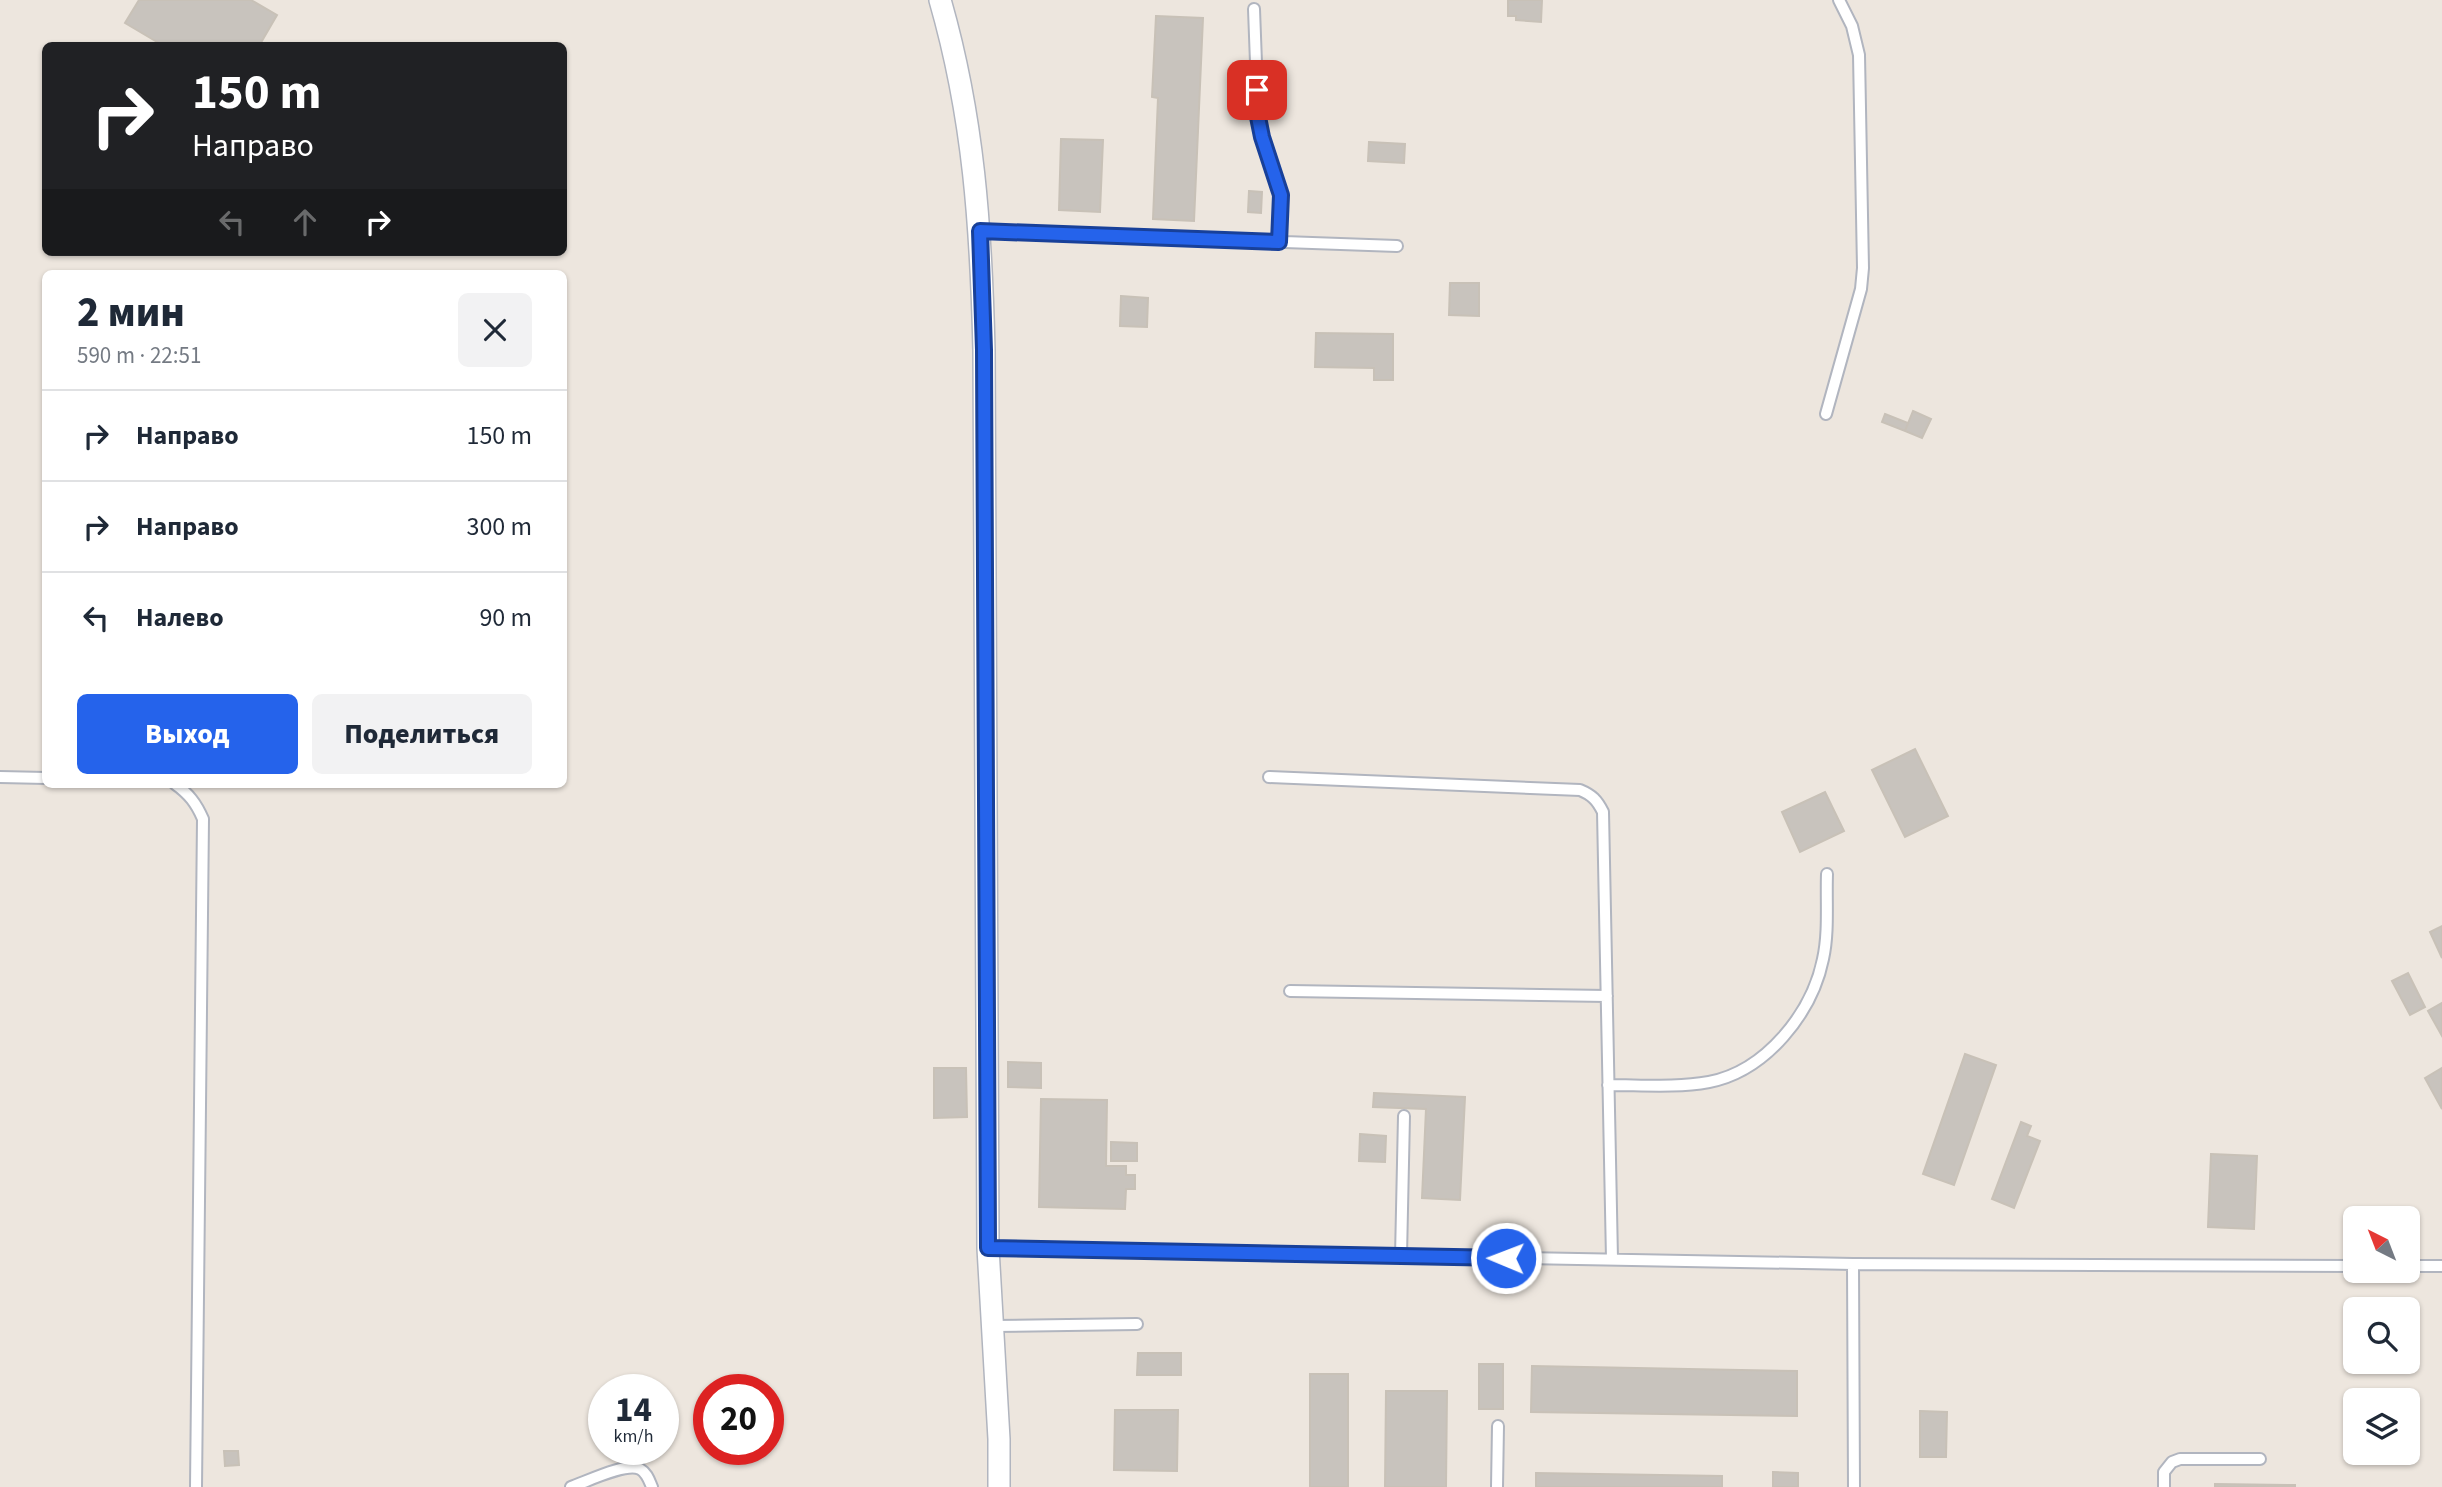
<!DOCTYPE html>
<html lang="ru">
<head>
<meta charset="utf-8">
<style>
	:root { --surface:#fff; --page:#f2f2f3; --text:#1f2937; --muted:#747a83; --line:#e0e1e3; --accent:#2563eb }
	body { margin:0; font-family:"Source Sans 3",sans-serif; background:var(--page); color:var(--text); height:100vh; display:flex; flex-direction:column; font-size:26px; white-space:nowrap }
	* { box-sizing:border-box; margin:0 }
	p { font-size:23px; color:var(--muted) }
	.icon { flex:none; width:38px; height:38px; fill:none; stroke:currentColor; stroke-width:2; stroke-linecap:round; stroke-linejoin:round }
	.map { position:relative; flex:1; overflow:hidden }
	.panel { position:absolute; left:42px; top:270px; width:525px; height:518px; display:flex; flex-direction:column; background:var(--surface); border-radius:10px; box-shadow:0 2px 5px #0004 }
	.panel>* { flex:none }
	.top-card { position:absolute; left:42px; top:42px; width:525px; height:214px; border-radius:10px; box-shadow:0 2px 5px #0004; background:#202124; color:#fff; overflow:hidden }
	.needle { width:46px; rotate:318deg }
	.controls { position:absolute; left:2343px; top:1206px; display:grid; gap:14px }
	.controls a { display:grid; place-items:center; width:77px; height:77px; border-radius:10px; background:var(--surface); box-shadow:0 2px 5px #0004; font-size:35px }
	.speed { position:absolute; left:588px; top:1374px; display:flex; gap:14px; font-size:35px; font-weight:700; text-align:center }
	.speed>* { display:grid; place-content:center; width:91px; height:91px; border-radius:50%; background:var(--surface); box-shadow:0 2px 5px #0004; line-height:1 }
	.speed small { font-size:18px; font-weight:400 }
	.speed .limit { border:10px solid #d22; background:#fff; color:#111 }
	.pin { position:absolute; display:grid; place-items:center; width:60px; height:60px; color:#fff; margin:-30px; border-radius:14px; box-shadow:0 4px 10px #0006 }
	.me { position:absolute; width:77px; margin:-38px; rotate:271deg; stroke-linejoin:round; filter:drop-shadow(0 0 5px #0008) }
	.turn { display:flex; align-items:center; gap:24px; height:147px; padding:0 35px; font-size:32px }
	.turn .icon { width:91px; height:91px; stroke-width:2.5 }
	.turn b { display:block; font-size:49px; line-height:60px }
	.lanes { display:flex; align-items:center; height:66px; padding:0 35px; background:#0003; justify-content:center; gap:35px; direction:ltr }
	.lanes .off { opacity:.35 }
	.round { display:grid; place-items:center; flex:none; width:74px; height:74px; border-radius:10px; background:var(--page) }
	.summary { display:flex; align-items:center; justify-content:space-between; height:119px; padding:0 35px }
	h1 { font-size:42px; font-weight:800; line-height:52px }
	.primary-button { display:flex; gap:14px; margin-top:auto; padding:14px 35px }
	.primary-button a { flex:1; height:80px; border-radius:10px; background:var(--accent); color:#fff; font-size:28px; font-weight:800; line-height:80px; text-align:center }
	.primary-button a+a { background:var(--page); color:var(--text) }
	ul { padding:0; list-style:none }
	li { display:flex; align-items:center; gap:21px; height:91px; padding:0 35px; border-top:2px solid var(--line) }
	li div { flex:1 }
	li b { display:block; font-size:26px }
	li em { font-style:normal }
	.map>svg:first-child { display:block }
	.building { fill:#c8c3bd; stroke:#c8c1b7; stroke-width:2 }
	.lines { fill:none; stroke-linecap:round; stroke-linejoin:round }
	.service-casing { stroke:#b1b5bf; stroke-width:14 }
	.minor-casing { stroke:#b1b5bf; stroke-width:24 }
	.service { stroke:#fff; stroke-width:10 }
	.minor { stroke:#fff; stroke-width:21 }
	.route-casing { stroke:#184099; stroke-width:18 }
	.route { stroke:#2563eb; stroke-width:12 }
</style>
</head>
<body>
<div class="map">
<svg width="2442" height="1487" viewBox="0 0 2442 1487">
	<rect width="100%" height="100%" fill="#ede6de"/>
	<path class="building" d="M 139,0 L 251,0 L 277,15 L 259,46 L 164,46 L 125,23 Z
		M 1508,0 L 1542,0 L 1541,22 L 1516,20 L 1516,16 L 1508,16 Z
		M 1156,16 L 1203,18 L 1194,221 L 1153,219 L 1158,98 L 1152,97 Z
		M 1061,139 L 1103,140 L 1100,212 L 1059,210 Z
		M 1369,142 L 1405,144 L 1404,163 L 1368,161 Z
		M 1249,191 L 1262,192 L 1261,213 L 1248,212 Z
		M 1450,283 L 1479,283 L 1479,316 L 1449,315 Z
		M 1121,296 L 1148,298 L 1147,327 L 1120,326 Z
		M 1316,333 L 1393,334 L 1393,380 L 1374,380 L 1374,368 L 1315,367 Z
		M 1913,411 L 1931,419 L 1922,438 L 1905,431 Z
		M 1885,414 L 1908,423 L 1905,431 L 1882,422 Z
		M 1915,749 L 1948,816 L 1905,837 L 1872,770 Z
		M 1825,792 L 1844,831 L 1800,852 L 1782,812 Z
		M 2442,926 L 2442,958 L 2430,932 Z
		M 2408,973 L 2425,1007 L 2410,1015 L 2392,981 Z
		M 2442,1003 L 2442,1036 L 2428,1011 Z
		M 1965,1054 L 1996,1065 L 1954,1185 L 1923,1174 Z
		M 1008,1062 L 1041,1063 L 1041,1088 L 1008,1087 Z
		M 934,1068 L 966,1068 L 967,1117 L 934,1118 Z
		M 2442,1068 L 2442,1109 L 2425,1078 Z
		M 1374,1093 L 1465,1097 L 1460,1200 L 1422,1198 L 1426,1109 L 1373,1107 Z
		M 1041,1099 L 1107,1100 L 1106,1166 L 1126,1166 L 1126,1175 L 1135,1175 L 1135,1189 L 1126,1189 L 1125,1209 L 1039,1207 Z
		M 2021,1122 L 2031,1126 L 2027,1136 L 2040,1141 L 2014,1208 L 1992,1199 Z
		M 1360,1134 L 1386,1136 L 1385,1162 L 1359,1161 Z
		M 1111,1142 L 1137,1143 L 1137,1161 L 1111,1161 Z
		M 2211,1154 L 2257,1156 L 2254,1229 L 2208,1227 Z
		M 1138,1353 L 1181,1353 L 1181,1375 L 1137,1375 Z
		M 1479,1364 L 1503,1364 L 1503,1409 L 1479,1409 Z
		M 1532,1366 L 1797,1371 L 1797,1416 L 1531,1412 Z
		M 1310,1374 L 1348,1374 L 1348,1487 L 1310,1487 Z
		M 1386,1391 L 1447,1391 L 1446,1487 L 1385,1487 Z
		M 1115,1410 L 1178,1410 L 1177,1471 L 1114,1470 Z
		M 1920,1411 L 1947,1412 L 1946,1457 L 1920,1457 Z
		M 224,1451 L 238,1451 L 239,1465 L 225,1466 Z
		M 1773,1472 L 1798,1473 L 1798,1487 L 1773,1487 Z
		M 1536,1473 L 1722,1476 L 1722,1487 L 1536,1487 Z
		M 2215,1484 L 2295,1485 L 2295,1487 L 2215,1487 Z"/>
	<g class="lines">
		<defs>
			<path id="service" d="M 1254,9 L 1258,117 L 1262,137 L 1281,195 L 1279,242
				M 980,231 L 1397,246
				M 1826,414 L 1861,289 L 1863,268 L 1859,55 L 1852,26 L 1839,0
				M 0,777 L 46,778
				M 1269,777 L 1580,790 C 1592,795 1597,800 1603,812 L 1612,1259
				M 175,784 C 189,794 196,803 203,819 L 196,1487
				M 1290,991 L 1607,996
				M 1608,1085 C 1642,1085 1676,1088 1709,1082 C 1766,1071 1812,1013 1823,959 C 1829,932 1826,902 1827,874
				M 988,1248 L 1853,1264 L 2356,1266
				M 1401,1256 L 1404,1116
				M 1853,1264 L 1854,1487
				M 2408,1266 L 2442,1266
				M 993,1326 L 1137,1324
				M 571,1487 C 586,1482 626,1462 640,1469 C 647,1473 649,1480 652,1487
				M 1497,1487 L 1498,1426
				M 2164,1487 L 2164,1472 L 2172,1462 L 2180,1459 L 2260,1459"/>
			<path id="minor" d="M 940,0 C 974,118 981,228 984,350 L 988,1248 L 999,1439 L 999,1487"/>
		</defs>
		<use href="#service" class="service-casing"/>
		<use href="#minor" class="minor-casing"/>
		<use href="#service" class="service"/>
		<use href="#minor" class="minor"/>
	</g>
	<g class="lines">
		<defs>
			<path id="route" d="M 1257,90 L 1258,117 L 1262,137 L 1281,195 L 1279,242 L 980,231 L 984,350 L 988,1248 L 1506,1258"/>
		</defs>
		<use href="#route" class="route-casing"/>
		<use href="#route" class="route"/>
	</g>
</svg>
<div class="controls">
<a><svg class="needle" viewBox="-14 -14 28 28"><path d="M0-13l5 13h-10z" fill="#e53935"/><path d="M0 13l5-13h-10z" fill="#747a83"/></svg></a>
<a><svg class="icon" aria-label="search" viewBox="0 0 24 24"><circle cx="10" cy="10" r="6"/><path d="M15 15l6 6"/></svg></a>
<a><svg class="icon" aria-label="layers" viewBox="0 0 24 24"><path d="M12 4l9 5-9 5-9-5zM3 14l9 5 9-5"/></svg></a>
</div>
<div class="speed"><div>14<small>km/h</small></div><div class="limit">20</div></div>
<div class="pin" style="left:1257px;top:90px;background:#d93025"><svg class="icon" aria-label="arrive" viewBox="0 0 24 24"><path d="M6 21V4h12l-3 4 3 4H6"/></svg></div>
<svg class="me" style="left:1506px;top:1258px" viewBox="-20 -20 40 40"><circle r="17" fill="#2563eb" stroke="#fff" stroke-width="3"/><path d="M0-11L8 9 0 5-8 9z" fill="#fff"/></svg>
<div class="top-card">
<div class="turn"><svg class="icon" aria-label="right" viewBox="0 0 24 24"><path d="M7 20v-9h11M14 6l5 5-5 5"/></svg><div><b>150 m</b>Направо</div></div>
<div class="lanes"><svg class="icon off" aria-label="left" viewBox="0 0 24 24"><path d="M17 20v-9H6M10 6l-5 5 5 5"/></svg><svg class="icon off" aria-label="ahead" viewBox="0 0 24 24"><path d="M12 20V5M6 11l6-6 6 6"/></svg><svg class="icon" aria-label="right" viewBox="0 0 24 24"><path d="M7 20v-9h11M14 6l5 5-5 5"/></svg></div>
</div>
<section class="panel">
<div class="summary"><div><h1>2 мин</h1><p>590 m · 22:51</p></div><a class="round"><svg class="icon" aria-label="close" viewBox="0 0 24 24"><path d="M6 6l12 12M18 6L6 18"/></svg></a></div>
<ul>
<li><svg class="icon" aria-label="right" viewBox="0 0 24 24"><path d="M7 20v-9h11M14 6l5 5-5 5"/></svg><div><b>Направо</b></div><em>150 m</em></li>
<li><svg class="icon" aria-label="right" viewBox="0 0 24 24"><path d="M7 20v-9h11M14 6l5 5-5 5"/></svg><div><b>Направо</b></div><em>300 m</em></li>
<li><svg class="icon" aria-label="left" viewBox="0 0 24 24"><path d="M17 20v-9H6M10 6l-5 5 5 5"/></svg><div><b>Налево</b></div><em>90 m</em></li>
</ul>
<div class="primary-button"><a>Выход</a><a>Поделиться</a></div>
</section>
</div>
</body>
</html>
